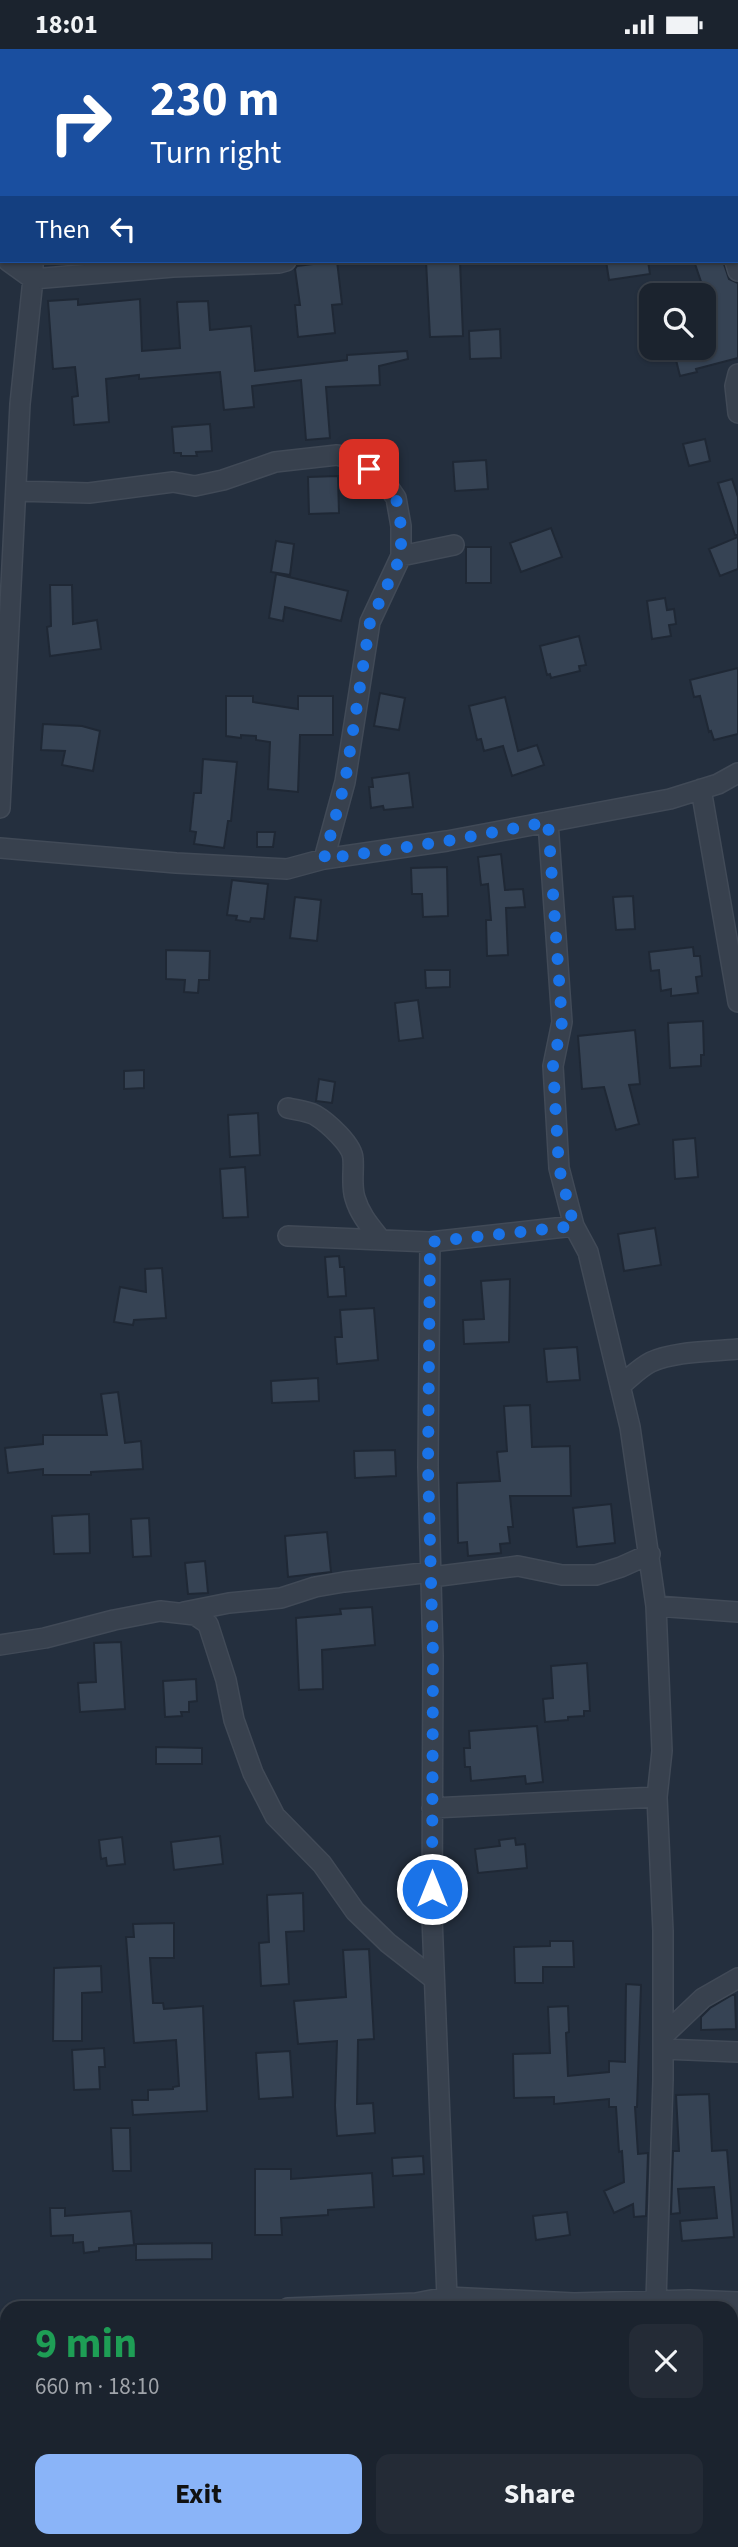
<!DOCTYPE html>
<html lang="en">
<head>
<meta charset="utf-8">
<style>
	:root { --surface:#1b232e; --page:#242b36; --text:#f1f3f6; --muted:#a0a4aa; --line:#39404a; --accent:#8ab4f8 }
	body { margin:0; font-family:"Source Sans 3",sans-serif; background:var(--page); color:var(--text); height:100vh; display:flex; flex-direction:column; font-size:26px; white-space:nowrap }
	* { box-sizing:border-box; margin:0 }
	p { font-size:23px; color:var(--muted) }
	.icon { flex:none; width:38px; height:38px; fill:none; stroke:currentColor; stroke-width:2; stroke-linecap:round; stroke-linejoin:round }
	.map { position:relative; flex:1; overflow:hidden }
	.side { position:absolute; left:0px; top:2252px; width:738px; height:247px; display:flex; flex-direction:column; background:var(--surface); border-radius:21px 21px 0 0; box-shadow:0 2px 5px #0004,0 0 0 2px var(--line) }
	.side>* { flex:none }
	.hud { position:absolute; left:0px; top:0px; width:738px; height:214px; box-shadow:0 2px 5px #0004,0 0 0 2px var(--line); background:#1a4fa0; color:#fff; overflow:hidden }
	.fabs { position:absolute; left:639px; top:234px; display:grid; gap:14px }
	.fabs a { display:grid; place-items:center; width:77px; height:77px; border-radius:14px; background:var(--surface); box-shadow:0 2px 5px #0004,0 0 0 2px var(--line); font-size:35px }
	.pin { position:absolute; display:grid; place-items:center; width:60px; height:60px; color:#fff; margin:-30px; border-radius:14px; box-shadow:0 4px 10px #0006 }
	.me { position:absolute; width:77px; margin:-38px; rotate:0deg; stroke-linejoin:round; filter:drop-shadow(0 0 5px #0008) }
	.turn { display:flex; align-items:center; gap:24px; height:147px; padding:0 35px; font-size:32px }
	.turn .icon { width:91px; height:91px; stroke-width:2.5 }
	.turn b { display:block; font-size:49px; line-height:60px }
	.then { display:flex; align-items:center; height:66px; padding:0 35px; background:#0003; gap:14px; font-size:26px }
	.round { display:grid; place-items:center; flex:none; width:74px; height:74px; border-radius:14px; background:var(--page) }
	.headline { display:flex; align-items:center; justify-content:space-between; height:119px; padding:0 35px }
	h1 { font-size:42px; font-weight:700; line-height:52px; color:#1e9e55 }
	.button { display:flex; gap:14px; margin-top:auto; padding:14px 35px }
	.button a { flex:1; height:80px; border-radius:14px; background:var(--accent); color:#111; font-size:28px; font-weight:700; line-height:80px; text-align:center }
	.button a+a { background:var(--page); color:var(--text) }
	.status { display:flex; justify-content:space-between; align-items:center; height:49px; padding:0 35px; background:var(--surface); direction:ltr }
	.status svg { height:19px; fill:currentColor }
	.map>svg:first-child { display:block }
	.building { fill:#364354; stroke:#1f2835; stroke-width:2 }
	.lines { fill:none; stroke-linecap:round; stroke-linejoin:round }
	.street-casing { stroke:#414a57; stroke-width:22 }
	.street { stroke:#38414e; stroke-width:19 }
	.route { stroke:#1a73e8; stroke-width:12; stroke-dasharray:0 21.6 }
</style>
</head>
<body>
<div class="status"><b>18:01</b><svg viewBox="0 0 49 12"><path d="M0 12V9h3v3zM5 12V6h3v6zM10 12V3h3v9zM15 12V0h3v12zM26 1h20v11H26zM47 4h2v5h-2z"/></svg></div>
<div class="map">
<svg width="738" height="2498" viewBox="0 0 738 2498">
	<rect width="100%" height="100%" fill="#242f3e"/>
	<path class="building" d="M 337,212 L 342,255 L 332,256 L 335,284 L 298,288 L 295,256 L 300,256 L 295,220 L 297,217 Z
		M 426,212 L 460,212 L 463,287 L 430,288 Z
		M 606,212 L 648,212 L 650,225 L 609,231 Z
		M 694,212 L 723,212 L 729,230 L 738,234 L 738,309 L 696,320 L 697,323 L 680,327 L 673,299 L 704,299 L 704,291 L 709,290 L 705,263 L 711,262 Z
		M 78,250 L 78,256 L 140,250 L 142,302 L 180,299 L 177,253 L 208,252 L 210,281 L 251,277 L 255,322 L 347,311 L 347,306 L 407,302 L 408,310 L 379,317 L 380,336 L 326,338 L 330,389 L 306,391 L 301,331 L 252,337 L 254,358 L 224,361 L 220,323 L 139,330 L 139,326 L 106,330 L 109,373 L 74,376 L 72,348 L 78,347 L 75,318 L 53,320 L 48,252 Z
		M 500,280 L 501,309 L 470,310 L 469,282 Z
		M 210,375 L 212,402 L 196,403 L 197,407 L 181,407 L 181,404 L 174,404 L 172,378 Z
		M 705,390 L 710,412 L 689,417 L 683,395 Z
		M 486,411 L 488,440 L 455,442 L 453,413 Z
		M 338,427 L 339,464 L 309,465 L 308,428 Z
		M 732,430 L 738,448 L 738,486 L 735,486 L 718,434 Z
		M 551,479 L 562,508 L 521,523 L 510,494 Z
		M 738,488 L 738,520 L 720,527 L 709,500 Z
		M 276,492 L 294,495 L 290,526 L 271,523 Z
		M 466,498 L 491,498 L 491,534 L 466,534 Z
		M 276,525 L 348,542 L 341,572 L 285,558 L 283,572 L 269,569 Z
		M 50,536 L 72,536 L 73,575 L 97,571 L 101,600 L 50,607 L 47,578 L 51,577 Z
		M 665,549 L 667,561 L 674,560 L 676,575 L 669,576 L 671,587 L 652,590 L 647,552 Z
		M 579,587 L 586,616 L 579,617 L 580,622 L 551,629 L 550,625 L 547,626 L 540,597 Z
		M 738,619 L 738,685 L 714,691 L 711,682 L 709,683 L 700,647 L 694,648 L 690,631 Z
		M 380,644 L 405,649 L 399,681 L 374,677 Z
		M 226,647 L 253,647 L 253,653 L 298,660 L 298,647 L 333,647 L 333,686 L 300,686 L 298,743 L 268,740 L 270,693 L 256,691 L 256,687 L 241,686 L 241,689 L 226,687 Z
		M 505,648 L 518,702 L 537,696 L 544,716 L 512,727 L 503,697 L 484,702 L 481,690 L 477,691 L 469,657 Z
		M 43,675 L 82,677 L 100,682 L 93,722 L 62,716 L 65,702 L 41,701 Z
		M 203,710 L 237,713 L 231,772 L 228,772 L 224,799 L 194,795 L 196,783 L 190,782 L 194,744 L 201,744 Z
		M 409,724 L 413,758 L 384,761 L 383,757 L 371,759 L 369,738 L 373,738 L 372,729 Z
		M 257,783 L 275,783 L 273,798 L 257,798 Z
		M 501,805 L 505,841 L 523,840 L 525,858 L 506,859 L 508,906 L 487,907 L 486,871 L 491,871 L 488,835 L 481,836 L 478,808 Z
		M 447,818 L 448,867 L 423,868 L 422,845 L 412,845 L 411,819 Z
		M 232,831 L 268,835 L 264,870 L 251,869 L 250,873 L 236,871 L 237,867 L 227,866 Z
		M 633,847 L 635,880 L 616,881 L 613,848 Z
		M 295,848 L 321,851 L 317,892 L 290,889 Z
		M 693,898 L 694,907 L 700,907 L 702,927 L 696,928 L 698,944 L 671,947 L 671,940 L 661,942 L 659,921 L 651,922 L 649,903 Z
		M 166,901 L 210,902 L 209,931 L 199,931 L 198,944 L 184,943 L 185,931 L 166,930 Z
		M 425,921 L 450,921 L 450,938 L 426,939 Z
		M 418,951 L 423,989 L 399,992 L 395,954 Z
		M 703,972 L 704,1006 L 701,1006 L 701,1017 L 670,1019 L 668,974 Z
		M 635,981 L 640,1035 L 629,1036 L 639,1075 L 616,1081 L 604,1038 L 582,1040 L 578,987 Z
		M 144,1021 L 144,1039 L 124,1040 L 124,1022 Z
		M 319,1030 L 335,1033 L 332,1054 L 316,1052 Z
		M 258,1064 L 260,1106 L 230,1108 L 228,1066 Z
		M 695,1089 L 698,1128 L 675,1130 L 673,1091 Z
		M 245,1118 L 248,1168 L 223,1169 L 220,1120 Z
		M 655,1179 L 661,1216 L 624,1222 L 618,1185 Z
		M 339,1207 L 340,1218 L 344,1218 L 346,1247 L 328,1248 L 325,1208 Z
		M 162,1219 L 166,1269 L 134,1271 L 133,1276 L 114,1273 L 120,1238 L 146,1243 L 145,1220 Z
		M 510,1230 L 509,1293 L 464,1295 L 463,1271 L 484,1270 L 481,1232 Z
		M 374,1259 L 378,1311 L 337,1315 L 335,1288 L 342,1288 L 340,1261 Z
		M 577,1298 L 580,1331 L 547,1333 L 544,1300 Z
		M 318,1329 L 319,1352 L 272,1354 L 271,1332 Z
		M 118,1343 L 125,1394 L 141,1392 L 143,1420 L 91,1423 L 91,1426 L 43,1426 L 43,1420 L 8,1424 L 5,1399 L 43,1395 L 43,1386 L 107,1386 L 101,1345 Z
		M 530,1356 L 532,1398 L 570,1397 L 571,1447 L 510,1447 L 513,1478 L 508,1478 L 510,1494 L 500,1495 L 501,1504 L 468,1507 L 467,1493 L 458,1494 L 457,1434 L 500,1432 L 497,1403 L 507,1402 L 504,1357 Z
		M 395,1401 L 396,1427 L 355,1429 L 354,1402 Z
		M 611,1455 L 615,1494 L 577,1498 L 573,1459 Z
		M 89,1465 L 90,1504 L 54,1505 L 52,1467 Z
		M 149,1469 L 151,1507 L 133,1508 L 131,1470 Z
		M 327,1483 L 331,1523 L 288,1528 L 285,1487 Z
		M 205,1512 L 208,1544 L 188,1545 L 185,1514 Z
		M 372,1558 L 375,1596 L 322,1601 L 323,1640 L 299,1641 L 296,1569 L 341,1565 L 340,1560 Z
		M 121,1593 L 125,1660 L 80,1663 L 78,1634 L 96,1633 L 94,1594 Z
		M 587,1614 L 590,1662 L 584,1662 L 584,1667 L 568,1668 L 568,1671 L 545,1673 L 543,1650 L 553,1649 L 551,1617 Z
		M 196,1630 L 197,1652 L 189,1653 L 189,1663 L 181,1663 L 182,1667 L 165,1668 L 163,1632 Z
		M 537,1677 L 543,1733 L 526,1735 L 525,1727 L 471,1732 L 470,1718 L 465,1718 L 464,1699 L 470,1699 L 469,1682 Z
		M 156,1698 L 202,1699 L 202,1715 L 156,1715 Z
		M 220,1787 L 223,1815 L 174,1821 L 171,1793 Z
		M 122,1788 L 125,1815 L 107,1817 L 106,1809 L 101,1810 L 99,1791 Z
		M 515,1789 L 516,1796 L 525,1795 L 527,1819 L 478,1824 L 475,1800 L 500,1797 L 499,1791 Z
		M 303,1844 L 304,1882 L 286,1883 L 289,1935 L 261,1937 L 259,1894 L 269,1893 L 267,1846 Z
		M 174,1874 L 174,1909 L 150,1909 L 153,1954 L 163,1954 L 164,1960 L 203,1957 L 207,2062 L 133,2066 L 132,2051 L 148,2051 L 148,2041 L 173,2040 L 173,2038 L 179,2037 L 176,1991 L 134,1994 L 126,1888 L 134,1888 L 133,1875 Z
		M 550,1892 L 573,1892 L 574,1918 L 543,1918 L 543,1934 L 515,1934 L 514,1898 L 550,1897 Z
		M 369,1900 L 374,1990 L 358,1991 L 357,2055 L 373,2054 L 375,2084 L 337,2087 L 335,2057 L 337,1992 L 298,1995 L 294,1952 L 346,1948 L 343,1901 Z
		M 101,1917 L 102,1943 L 82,1944 L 82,1992 L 53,1992 L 54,1919 Z
		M 626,1935 L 641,1936 L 637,2058 L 635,2058 L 638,2105 L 648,2104 L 646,2167 L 634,2168 L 633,2155 L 614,2164 L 604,2142 L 624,2133 L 622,2102 L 619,2103 L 616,2058 L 609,2058 L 609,2050 L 554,2055 L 554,2048 L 514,2049 L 513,2005 L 550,2004 L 548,1958 L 568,1957 L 569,1983 L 566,1984 L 568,2027 L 609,2023 L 609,2012 L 625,2013 Z
		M 732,1946 L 735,1946 L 736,1980 L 701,1981 L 701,1968 L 710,1959 Z
		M 104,1999 L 105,2018 L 99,2018 L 100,2040 L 74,2041 L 72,2001 Z
		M 290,2002 L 293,2048 L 259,2050 L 256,2004 Z
		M 709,2045 L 712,2102 L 727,2101 L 734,2188 L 682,2192 L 680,2172 L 717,2169 L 714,2138 L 678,2140 L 680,2164 L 671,2165 L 673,2102 L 679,2102 L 676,2046 Z
		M 111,2079 L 130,2079 L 131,2122 L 113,2122 Z
		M 423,2107 L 424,2125 L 393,2127 L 392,2109 Z
		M 255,2120 L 291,2120 L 291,2130 L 372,2124 L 374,2158 L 328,2161 L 328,2166 L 281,2169 L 282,2186 L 255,2186 Z
		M 50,2159 L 65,2159 L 65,2167 L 131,2162 L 134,2196 L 99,2199 L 99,2202 L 84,2204 L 83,2193 L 73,2194 L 73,2186 L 51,2187 Z
		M 567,2163 L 570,2186 L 536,2191 L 533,2167 Z
		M 212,2194 L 212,2210 L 136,2211 L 136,2195 Z"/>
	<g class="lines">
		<defs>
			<path id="street" d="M 25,0 L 26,2
				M 618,0 L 618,2
				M 210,2 L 210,0
				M 410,2 L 410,0
				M 737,150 L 738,150
				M 8,212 L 33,230 L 173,218 L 279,214 L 286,212
				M 735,212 L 738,222
				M 738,325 L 735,337 L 738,364
				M 16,442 L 89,444 L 173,433 L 195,437 L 223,431 L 275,413 L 337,406 L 353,410 L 369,420 L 385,433 L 396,449 L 401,477 L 401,507
				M 701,740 L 738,953
				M 0,759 L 20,355 L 33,230 L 33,212
				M 548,773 L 562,973 L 553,1017 L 559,1119 L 574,1177 L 588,1203 L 630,1378 L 656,1557 L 662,1702 L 657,1748 L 663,1882 L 663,2031 L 656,2252
				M 0,799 L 176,814 L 287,820 L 324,810 L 447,792 L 670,750 L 718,735 L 738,724
				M 324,810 L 345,733 L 370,573 L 401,507 L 454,496
				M 288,1059 C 296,1061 307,1062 315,1066 C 327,1073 353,1096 353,1110 C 354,1123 351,1136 355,1149 C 360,1166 370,1177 381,1191
				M 288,1187 L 430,1193 L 574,1177
				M 430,1193 L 428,1418 L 433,1607 L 432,1868 L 447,2248
				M 620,1337 C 630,1329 639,1319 651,1313 C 676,1302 710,1303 738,1300
				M 432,1528 L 518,1517 L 562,1526 L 596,1526 L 621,1518 L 650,1505
				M 656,1557 L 738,1563
				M 184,1563 L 229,1554 L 281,1549 L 315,1538 L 344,1533 L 432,1523
				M 0,1596 L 45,1589 L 114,1571 L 160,1562 L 195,1566 L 208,1575 L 226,1631 L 234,1671 L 253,1724 L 275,1767 L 322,1815 L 355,1862 L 388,1894 L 434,1930
				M 432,1759 L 657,1748
				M 663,1987 L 703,1949 L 738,1929
				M 663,2000 L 738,2003
				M 288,2259 L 416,2254 L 447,2248 L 574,2254 L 689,2251 L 738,2253
				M 0,2281 L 7,2280
				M 732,2293 L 738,2324
				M 0,2456 L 7,2486
				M 324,2492 L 326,2498
				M 543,2492 L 544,2498"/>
		</defs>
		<use href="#street" class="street-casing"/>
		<use href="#street" class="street"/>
	</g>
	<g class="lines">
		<path class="route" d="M 369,420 L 385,433 L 396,449 L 401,477 L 401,507 L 370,573 L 345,733 L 324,810 L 447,792 L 548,773 L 562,973 L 553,1017 L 559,1119 L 574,1177 L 430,1193 L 428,1418 L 433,1607 L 432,1840"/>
	</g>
</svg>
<div class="fabs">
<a><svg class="icon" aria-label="search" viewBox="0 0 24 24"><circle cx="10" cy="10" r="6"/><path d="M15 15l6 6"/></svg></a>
</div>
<div class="pin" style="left:369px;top:420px;background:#d93025"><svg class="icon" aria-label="arrive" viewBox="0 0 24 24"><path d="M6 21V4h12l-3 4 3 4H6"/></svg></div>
<svg class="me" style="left:432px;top:1840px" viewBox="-20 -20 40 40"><circle r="17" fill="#1a73e8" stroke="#fff" stroke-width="3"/><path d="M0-11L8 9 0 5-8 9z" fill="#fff"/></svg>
<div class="hud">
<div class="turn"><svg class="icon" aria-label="right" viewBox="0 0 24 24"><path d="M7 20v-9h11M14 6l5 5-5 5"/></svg><div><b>230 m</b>Turn right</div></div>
<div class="then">Then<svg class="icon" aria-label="left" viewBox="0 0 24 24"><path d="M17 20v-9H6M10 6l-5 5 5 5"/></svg></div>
</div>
<section class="side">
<div class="headline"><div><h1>9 min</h1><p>660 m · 18:10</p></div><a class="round"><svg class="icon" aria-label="close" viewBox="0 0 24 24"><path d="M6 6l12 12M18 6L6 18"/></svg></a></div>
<div class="button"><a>Exit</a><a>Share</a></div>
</section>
</div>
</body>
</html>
